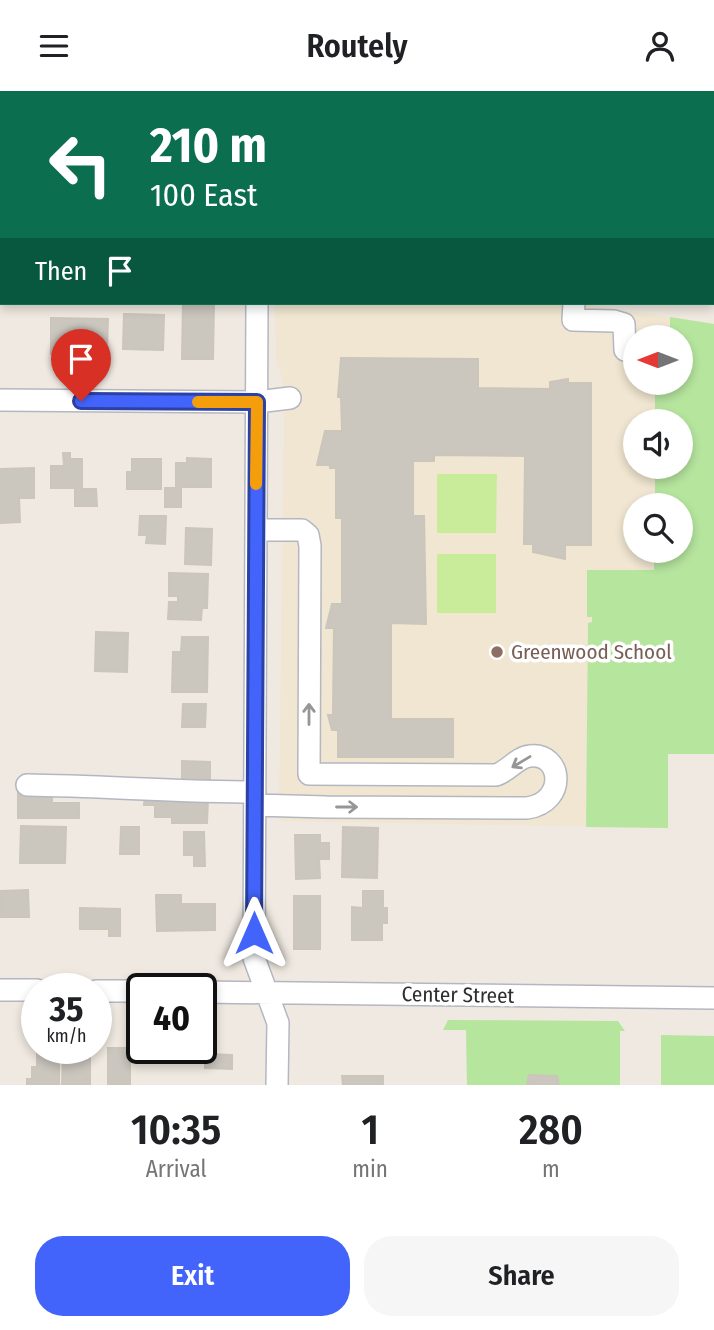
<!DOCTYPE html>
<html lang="en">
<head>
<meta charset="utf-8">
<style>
	:root { --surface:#fff; --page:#f6f6f6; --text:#202124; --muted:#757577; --accent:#4264fb }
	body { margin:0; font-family:"Fira Sans Condensed",sans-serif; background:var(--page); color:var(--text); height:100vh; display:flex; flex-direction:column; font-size:26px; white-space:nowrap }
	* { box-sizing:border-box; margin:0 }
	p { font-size:23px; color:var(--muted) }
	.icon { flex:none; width:38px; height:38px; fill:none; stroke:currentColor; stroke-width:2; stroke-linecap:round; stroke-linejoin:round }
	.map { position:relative; height:994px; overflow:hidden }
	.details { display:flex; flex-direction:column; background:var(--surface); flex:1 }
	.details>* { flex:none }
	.banner { position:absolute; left:0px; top:0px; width:714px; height:214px; box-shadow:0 4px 10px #0003; background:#0b6e4f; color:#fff; overflow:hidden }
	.needle { width:46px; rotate:270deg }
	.tools { position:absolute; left:623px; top:234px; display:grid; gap:14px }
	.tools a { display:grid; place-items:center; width:70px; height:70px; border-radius:50%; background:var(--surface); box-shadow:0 4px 10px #0003; font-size:35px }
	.speed { position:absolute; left:21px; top:882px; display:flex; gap:14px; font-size:35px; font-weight:700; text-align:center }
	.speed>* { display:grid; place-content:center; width:91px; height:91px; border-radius:50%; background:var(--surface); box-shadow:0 4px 10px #0003; line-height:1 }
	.speed small { font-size:18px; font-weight:400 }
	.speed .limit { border:4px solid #111; border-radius:10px; background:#fff; color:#111 }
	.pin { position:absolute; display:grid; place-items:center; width:60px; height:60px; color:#fff; margin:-72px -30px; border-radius:50% 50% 50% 0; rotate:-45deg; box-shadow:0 0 7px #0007 }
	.pin .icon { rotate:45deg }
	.me { position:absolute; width:77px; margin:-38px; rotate:0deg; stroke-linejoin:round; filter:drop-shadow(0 0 5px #0008) }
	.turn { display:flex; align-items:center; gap:24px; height:147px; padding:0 35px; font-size:32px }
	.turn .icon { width:91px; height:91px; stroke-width:2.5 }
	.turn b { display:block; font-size:49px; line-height:60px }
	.then { display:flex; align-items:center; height:66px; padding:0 35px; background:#0003; gap:14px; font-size:26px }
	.eta { display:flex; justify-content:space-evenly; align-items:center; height:119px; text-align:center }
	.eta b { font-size:42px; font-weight:600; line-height:49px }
	.button { display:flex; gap:14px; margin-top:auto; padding:14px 35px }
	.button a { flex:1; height:80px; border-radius:28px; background:var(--accent); color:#fff; font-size:28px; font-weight:600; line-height:80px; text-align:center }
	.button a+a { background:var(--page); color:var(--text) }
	header { display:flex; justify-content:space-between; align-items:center; height:91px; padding:0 35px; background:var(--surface); font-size:32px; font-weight:600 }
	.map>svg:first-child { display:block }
	.education { fill:#f0e6d1; fill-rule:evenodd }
	.green { fill:#b6e59e }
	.pitch { fill:#c9ec9a }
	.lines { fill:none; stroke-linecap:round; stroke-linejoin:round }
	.stream { stroke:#75cff0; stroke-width:5 }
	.building { fill:#cbc7bf; stroke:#cbc5ba; stroke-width:2 }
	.minor-casing { stroke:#b4b7c1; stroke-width:24 }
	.minor { stroke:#fff; stroke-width:21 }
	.oneway { stroke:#969696 }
	.route-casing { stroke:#2b41a3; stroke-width:18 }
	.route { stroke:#4264fb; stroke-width:12 }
	.slow { stroke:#f59e0b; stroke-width:12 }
	.education-dot { fill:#8d6e63; stroke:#fff; stroke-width:2.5 }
	.labels { text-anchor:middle; stroke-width:7; stroke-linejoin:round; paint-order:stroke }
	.education-label { font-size:21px; fill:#785e54; stroke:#fff; text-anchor:start }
	.street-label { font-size:21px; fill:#2e2e2e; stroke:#fff }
</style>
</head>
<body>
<header><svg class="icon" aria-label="menu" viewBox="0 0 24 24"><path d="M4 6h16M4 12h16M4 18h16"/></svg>Routely<svg class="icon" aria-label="person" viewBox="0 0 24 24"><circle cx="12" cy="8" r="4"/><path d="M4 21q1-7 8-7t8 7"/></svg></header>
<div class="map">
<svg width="714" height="994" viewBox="0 0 714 994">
	<rect width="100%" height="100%" fill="#efe9e1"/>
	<path class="education" d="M 275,212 L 595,212 L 597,215 L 714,233 L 714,663 L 668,663 L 668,737 L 279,730 L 284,330 L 282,287 L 276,266 ZM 635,247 L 681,247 L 681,292 L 635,292 ZM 635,331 L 681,331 L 681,376 L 635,376 ZM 635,415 L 681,415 L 681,460 L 635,460 Z"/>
	<path class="green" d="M 670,226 L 714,233 L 714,663 L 668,663 L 668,737 L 586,736 L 588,532 L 592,531 L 592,526 L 587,526 L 587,479 L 654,479 L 654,460 L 681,460 L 681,415 L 655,415 L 655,376 L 681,376 L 681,331 L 655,331 L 655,292 L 681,292 L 681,247 L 670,247 Z
		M 448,929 L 618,930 L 625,940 L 620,940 L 620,994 L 467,994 L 466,939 L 443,939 Z
		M 661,944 L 714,945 L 714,994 L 661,994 Z"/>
	<path class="pitch" d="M 437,383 L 497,383 L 496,442 L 437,442 Z
		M 437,463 L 496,463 L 496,522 L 437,522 Z"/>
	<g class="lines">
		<path class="stream" d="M 0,123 L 2,125
			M 712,211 L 714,211"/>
	</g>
	<path class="building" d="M 183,212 L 214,212 L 213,268 L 182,268 Z
		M 124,223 L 164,224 L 163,259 L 123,258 Z
		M 51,227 L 108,228 L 107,259 L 93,259 L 93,264 L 51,263 Z
		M 341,267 L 478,268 L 478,297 L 550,298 L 550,291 L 568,288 L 568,292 L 591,292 L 591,454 L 565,454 L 565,468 L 533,461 L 533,453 L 524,453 L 525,365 L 434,364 L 434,370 L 413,370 L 413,425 L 424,425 L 426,533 L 391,532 L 391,628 L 453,628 L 453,666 L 338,666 L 338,639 L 332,639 L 328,624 L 333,624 L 334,537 L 326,537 L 332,513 L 342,513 L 342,427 L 336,427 L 336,377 L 330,377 L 330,374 L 317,374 L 325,340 L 342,340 L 341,306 L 338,306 Z
		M 63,362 L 70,362 L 70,368 L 82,368 L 82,398 L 96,398 L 97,415 L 75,415 L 75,397 L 51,397 L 51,375 L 64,375 Z
		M 187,367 L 211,368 L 211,396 L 181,396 L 181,416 L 165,416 L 165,397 L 176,397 L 176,372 L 187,372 Z
		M 132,368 L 161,368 L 161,398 L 127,398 L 127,381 L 132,381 Z
		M 34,377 L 34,407 L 19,407 L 20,431 L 0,432 L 0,378 Z
		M 140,425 L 166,425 L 165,453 L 146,452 L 147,444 L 139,444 Z
		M 186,437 L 212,438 L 211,474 L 185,473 Z
		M 169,482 L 208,483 L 207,517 L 202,517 L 201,529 L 168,528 L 169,511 L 178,511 L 178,505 L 169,505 Z
		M 96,541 L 128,542 L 127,581 L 95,580 Z
		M 182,546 L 208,546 L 207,601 L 172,601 L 173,561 L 181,561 Z
		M 183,613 L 206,613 L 205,636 L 182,636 Z
		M 182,670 L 210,671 L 210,695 L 182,695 Z
		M 18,699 L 52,699 L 52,712 L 79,712 L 79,727 L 18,727 Z
		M 145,704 L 208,708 L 207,732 L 172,732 L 172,726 L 155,726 L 155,714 L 144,714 Z
		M 21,735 L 66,736 L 65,772 L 20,772 Z
		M 121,736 L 139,736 L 139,763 L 120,763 Z
		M 343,736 L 378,737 L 377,787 L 342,786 Z
		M 184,741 L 204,741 L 205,775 L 194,775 L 194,764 L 184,764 Z
		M 295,744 L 320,744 L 320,752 L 329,752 L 329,768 L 319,768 L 320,787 L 296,788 Z
		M 28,799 L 29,826 L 1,826 L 0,800 Z
		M 363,800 L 383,800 L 383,817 L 387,817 L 387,832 L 382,832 L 382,849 L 352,849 L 352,816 L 363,817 Z
		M 156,804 L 181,804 L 181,813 L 215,813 L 215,839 L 157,840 Z
		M 294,805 L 320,805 L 320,858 L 294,858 Z
		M 80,817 L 120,818 L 120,845 L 109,845 L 109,838 L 80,838 Z
		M 108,957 L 130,957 L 130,993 L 108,993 Z
		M 63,959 L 90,959 L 90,994 L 62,994 Z
		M 37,961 L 59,961 L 59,994 L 27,994 L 27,988 L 32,988 L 32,976 L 37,976 Z
		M 205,963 L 232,964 L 232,978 L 205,977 Z
		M 529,984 L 557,985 L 559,994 L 527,994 Z
		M 342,985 L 383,985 L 383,994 L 343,994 Z"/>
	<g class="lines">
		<defs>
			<path id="minor" d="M 58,2 L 58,0
				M 259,2 L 259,0
				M 569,2 L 569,0
				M 712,149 L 714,149
				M 257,212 L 254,867 L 278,932 L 277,994
				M 574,212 L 573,229 L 614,230 L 624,233 L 625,259
				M 0,309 L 257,311 L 290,307
				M 27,694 C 103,695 179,701 255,701
				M 255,714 L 326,716 L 527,717 C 568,711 562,661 530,665 C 517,666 509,680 496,684 L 309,683 L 310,455 L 308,444 L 302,439 L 256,439
				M 0,899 L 37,899
				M 96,900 L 142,900
				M 201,901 L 714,907"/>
		</defs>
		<use href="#minor" class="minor-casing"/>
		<use href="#minor" class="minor"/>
	</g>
	<defs><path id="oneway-shaft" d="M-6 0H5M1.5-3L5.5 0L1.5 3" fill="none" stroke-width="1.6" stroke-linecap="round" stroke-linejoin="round" transform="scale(1.75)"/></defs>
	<g class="oneway">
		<use href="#oneway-shaft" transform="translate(309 623) rotate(-90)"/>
		<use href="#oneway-shaft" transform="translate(521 671) rotate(149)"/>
		<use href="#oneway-shaft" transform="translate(347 716)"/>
	</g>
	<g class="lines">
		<defs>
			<path id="route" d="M 81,310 L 257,311 L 254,842"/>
		</defs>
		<use href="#route" class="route-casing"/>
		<use href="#route" class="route"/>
		<path class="slow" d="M 198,311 L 257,311 L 256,393"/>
	</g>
	<circle class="education-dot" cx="497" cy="561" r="7"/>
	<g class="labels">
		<g class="education-label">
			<text x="511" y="568">Greenwood School</text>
		</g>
		<g class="street-label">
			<text transform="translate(458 904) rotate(1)" y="7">Center Street</text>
		</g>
	</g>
</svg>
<div class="tools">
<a><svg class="needle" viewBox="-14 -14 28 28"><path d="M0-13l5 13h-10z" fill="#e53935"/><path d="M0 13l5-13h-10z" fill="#757577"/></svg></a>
<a><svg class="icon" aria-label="sound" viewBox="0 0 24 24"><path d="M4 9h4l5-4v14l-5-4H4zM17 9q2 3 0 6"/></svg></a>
<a><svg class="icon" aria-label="search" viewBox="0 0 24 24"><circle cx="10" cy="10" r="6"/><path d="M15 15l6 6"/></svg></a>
</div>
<div class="speed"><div>35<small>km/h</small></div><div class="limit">40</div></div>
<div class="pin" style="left:81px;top:310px;background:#d93025"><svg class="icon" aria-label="arrive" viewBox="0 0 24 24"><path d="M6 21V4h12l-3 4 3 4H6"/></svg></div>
<svg class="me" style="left:254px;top:842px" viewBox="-20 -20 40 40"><path d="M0-17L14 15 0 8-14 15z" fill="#4264fb" stroke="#fff" stroke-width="4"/></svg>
<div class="banner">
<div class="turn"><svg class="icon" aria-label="left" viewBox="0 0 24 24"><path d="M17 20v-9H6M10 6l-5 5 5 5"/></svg><div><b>210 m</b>100 East</div></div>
<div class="then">Then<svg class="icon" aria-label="arrive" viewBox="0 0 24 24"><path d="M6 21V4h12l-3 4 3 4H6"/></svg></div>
</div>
</div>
<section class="details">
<div class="eta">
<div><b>10:35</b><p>Arrival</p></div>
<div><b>1</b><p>min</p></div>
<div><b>280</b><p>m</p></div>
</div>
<div class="button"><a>Exit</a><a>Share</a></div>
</section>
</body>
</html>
